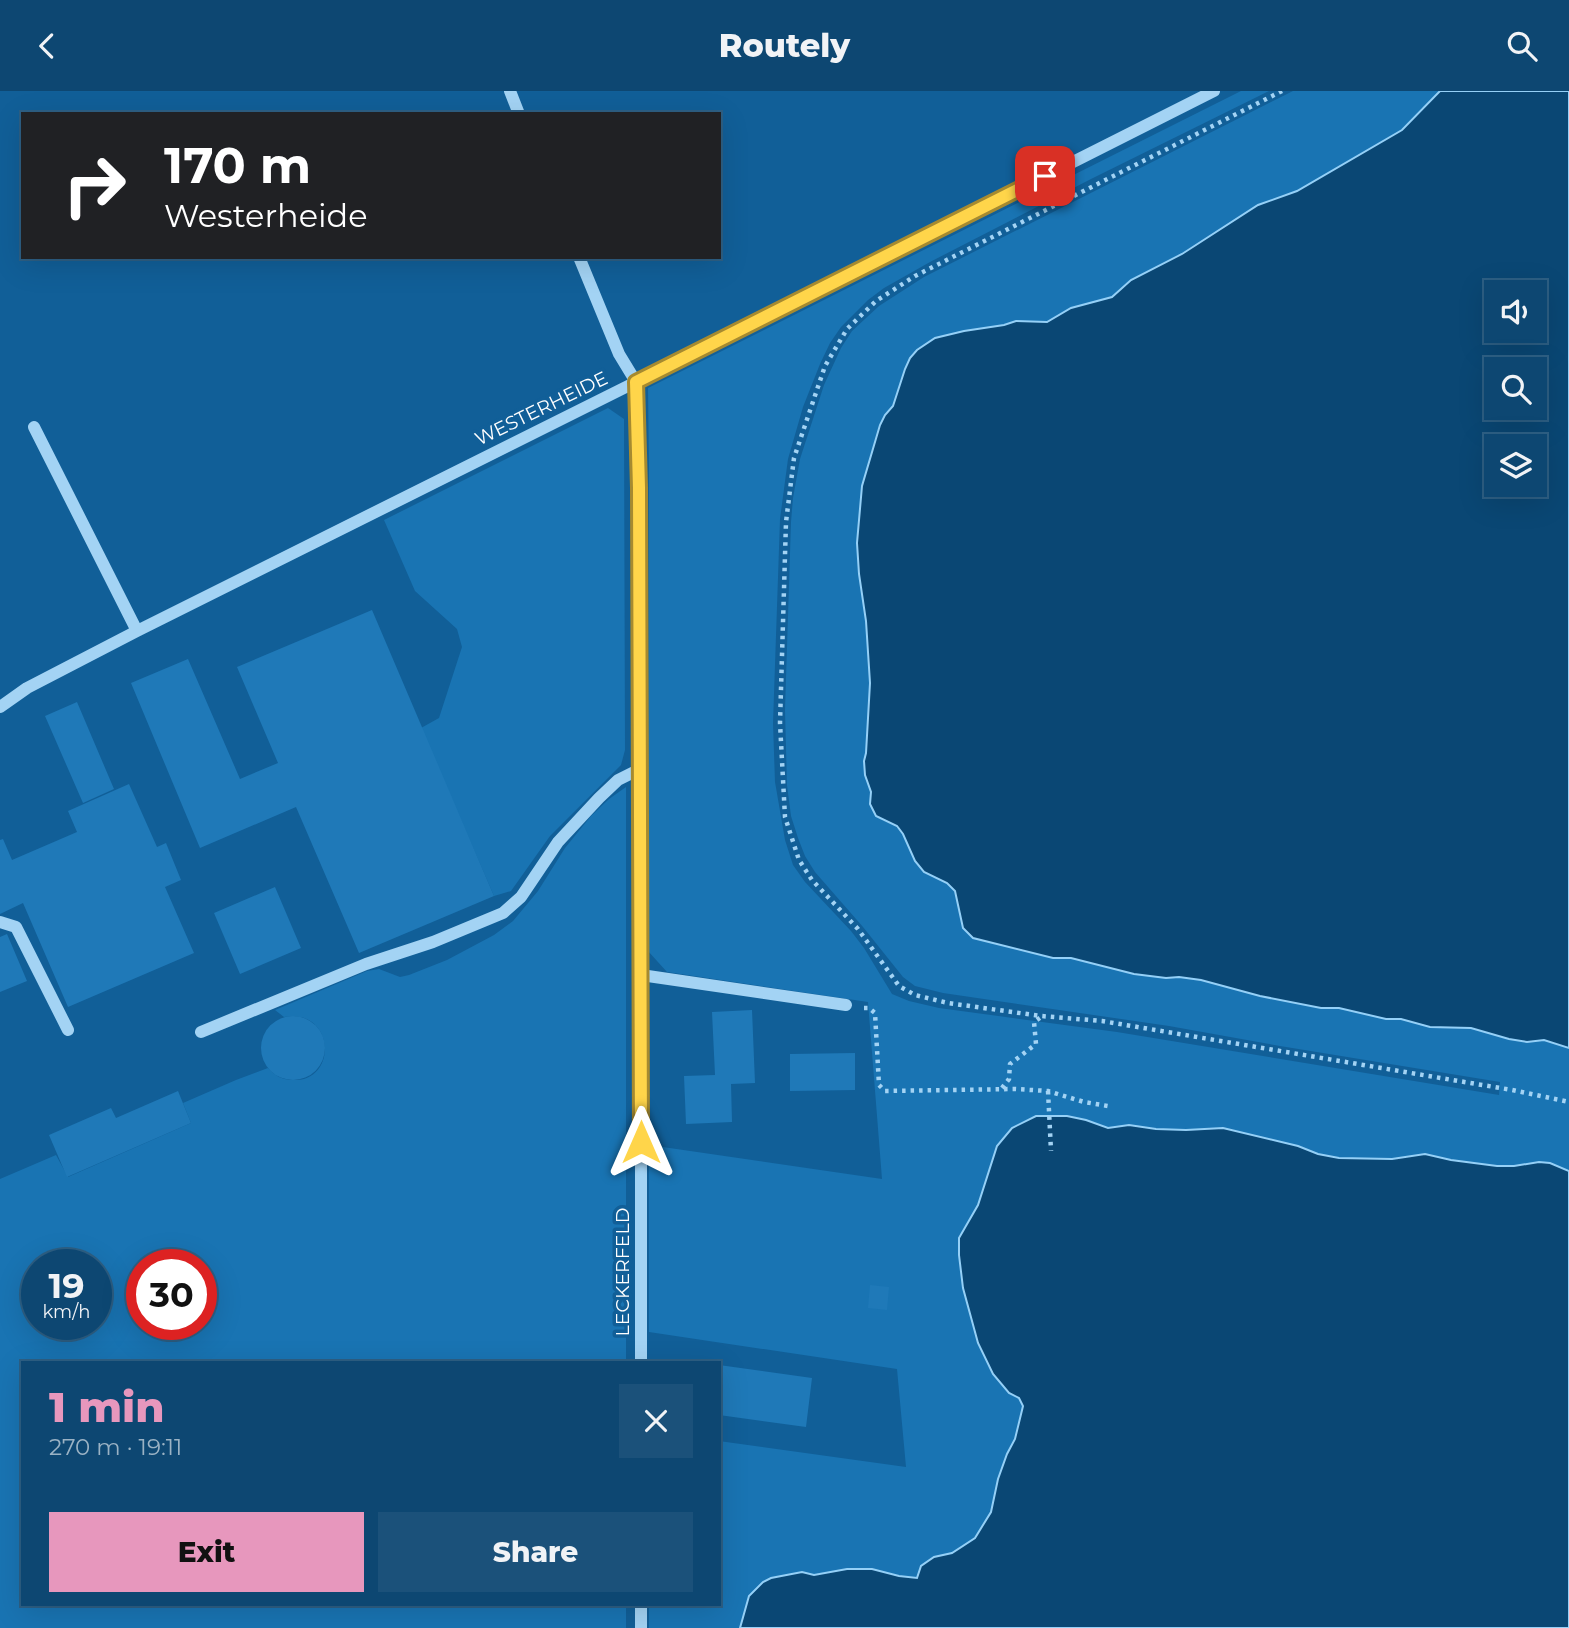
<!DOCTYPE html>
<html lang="en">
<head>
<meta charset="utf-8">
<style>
	:root { --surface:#0d4772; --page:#1b517a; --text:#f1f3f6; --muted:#9ab2c4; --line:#2d5f84; --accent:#e797bd }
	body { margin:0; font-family:Montserrat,sans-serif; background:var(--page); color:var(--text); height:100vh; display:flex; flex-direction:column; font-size:26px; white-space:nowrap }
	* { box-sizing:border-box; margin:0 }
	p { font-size:23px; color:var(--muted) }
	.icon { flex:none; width:38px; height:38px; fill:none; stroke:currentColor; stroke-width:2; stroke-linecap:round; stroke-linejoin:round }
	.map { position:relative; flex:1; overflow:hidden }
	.sheet { position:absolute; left:21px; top:1270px; width:700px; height:245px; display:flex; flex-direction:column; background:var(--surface); border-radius:0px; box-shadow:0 7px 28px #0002,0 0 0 2px var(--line) }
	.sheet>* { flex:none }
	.banner { position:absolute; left:21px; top:21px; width:700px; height:147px; border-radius:0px; box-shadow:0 7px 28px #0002,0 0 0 2px var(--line); background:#202124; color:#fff; overflow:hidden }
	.buttons { position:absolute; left:1484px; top:189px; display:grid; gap:14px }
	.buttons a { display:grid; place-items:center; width:63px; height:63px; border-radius:0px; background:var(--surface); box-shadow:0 7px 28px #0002,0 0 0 2px var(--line); font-size:35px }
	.speed { position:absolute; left:21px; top:1158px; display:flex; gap:14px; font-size:35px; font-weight:700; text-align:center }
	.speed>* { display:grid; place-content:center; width:91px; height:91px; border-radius:50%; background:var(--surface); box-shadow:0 7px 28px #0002,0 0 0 2px var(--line); line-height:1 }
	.speed small { font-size:18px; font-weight:400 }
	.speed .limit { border:10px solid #d22; background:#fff; color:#111 }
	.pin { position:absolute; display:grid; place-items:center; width:60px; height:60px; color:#fff; margin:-30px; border-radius:14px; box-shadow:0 4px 10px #0006 }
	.me { position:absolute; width:77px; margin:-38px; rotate:0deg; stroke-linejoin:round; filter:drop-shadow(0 0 5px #0008) }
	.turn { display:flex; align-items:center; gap:24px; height:147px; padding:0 28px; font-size:32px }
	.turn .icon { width:91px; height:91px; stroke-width:2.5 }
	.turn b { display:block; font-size:49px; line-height:60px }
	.round { display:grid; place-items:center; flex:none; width:74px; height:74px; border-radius:0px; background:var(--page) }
	.headline { display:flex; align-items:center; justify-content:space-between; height:119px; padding:0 28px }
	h1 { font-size:42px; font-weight:800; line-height:52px; color:var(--accent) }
	.primary-button { display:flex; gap:14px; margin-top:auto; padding:14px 28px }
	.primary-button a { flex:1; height:80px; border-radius:0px; background:var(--accent); color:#111; font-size:28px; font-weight:800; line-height:80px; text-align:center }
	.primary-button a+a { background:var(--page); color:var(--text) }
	header { display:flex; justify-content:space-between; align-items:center; height:91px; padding:0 28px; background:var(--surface); font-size:32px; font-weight:800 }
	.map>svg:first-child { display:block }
	.green { fill:#1974b3; fill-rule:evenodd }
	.water { fill:#0a4774; stroke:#95d0f7; stroke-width:2; fill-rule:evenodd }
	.building { fill:#1f79b8 }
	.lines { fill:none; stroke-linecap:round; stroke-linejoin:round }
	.path { stroke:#a3d3f4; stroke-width:4.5; stroke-dasharray:3.5 5; stroke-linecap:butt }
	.minor { stroke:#a3d3f4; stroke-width:12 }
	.route-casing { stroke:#a68a30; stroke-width:18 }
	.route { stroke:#ffd54a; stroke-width:12 }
	.labels { text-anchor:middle; stroke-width:7; stroke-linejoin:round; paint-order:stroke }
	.street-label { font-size:19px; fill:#fff; stroke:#115f98 }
</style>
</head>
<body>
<header><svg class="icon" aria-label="back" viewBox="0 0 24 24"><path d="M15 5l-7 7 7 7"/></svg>Routely<svg class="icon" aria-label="search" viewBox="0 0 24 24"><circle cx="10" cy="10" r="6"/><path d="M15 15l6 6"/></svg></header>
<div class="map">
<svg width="1569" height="1537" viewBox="0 0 1569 1537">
	<rect width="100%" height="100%" fill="#115f98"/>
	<path class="green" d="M 1241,0 L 1269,0 L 1091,88 L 930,171 L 884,197 L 868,209 L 841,236 L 830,252 L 820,273 L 803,316 L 788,368 L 780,428 L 773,632 L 775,691 L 785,749 L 793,774 L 805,791 L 851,840 L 864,857 L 892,903 L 909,910 L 939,917 L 1117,941 L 1499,1004 L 1500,991 L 1280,955 L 1169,935 L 943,902 L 915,895 L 903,886 L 863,836 L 815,781 L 805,765 L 798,747 L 791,725 L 787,694 L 785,619 L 791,431 L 793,407 L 800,368 L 824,294 L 841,257 L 852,240 L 879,215 L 924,186 L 1293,0 L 1440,0 L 1402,39 L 1297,100 L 1283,104 L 1182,163 L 1131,189 L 1112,206 L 1071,217 L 1047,231 L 1016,230 L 1004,234 L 964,240 L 935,247 L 917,259 L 910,267 L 905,278 L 893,315 L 885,324 L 880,334 L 862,395 L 857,452 L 859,483 L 866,530 L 870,592 L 866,662 C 862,678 867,684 871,698 C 873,708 869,716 876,724 C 883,732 896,732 902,742 C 910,754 912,769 923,780 C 932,788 947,788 954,800 C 959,808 961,827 963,836 L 1053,867 L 1071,867 L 1134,883 L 1166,887 L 1179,886 L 1201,889 L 1260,905 L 1321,917 L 1339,917 L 1386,928 L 1401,928 L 1430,936 L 1471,937 L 1509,948 L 1527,951 L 1544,949 L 1569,957 L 1569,1080 L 1550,1072 L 1539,1071 L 1514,1075 L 1497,1075 L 1451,1069 L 1425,1063 L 1392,1068 L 1339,1067 L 1318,1063 L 1298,1055 L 1223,1037 L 1186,1039 L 1156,1038 L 1129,1034 L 1108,1037 L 1086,1029 L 1067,1025 L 997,1055 L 978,1114 L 959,1147 L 1009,1302 L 1019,1307 L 1023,1315 L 1015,1348 L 1007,1363 L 998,1388 L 991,1421 L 975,1448 L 952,1462 L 934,1466 L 917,1487 L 899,1485 L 872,1478 L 847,1478 L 814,1484 L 802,1481 L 763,1491 L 749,1505 L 740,1537 L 649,1537 L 649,1514 L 719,1514 L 719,1350 L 906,1376 L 897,1278 L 649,1241 L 649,1054 L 882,1088 L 868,911 L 667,881 L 648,860 L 649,380 L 648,297 Z
		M 608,317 L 624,328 L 625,659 L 621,674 L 550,745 L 511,800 L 494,805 L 421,637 L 439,627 L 462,556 L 457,538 L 415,500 L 384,429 Z
		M 626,696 L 626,1272 L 23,1272 L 23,1514 L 626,1514 L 626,1537 L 0,1537 L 0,1088 L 56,1064 L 68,1086 L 191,1032 L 183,1012 L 236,989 L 268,977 C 274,984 282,989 292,989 C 338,992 336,917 284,926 L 275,919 L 367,880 L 379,878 L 400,886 L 409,884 L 447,869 L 494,844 L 513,830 L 538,800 L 565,757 L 591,725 L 609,708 ZM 37,1174 L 96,1174 L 96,1234 L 37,1234 ZM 142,1174 L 201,1174 L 201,1234 L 142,1234 Z"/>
	<path class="water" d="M 1440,0 L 1569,0 L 1569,957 L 1544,949 L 1527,951 L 1509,948 L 1471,937 L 1430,936 L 1401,928 L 1386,928 L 1339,917 L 1321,917 L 1260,905 L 1201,889 L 1179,886 L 1166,887 L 1134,883 L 1071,867 L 1053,867 L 973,847 L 963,837 L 955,800 L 947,792 L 924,781 L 915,770 L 903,743 L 897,735 L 876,725 L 870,713 L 871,701 L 865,684 L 864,670 L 866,662 L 870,592 L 866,530 L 859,483 L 857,452 L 862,395 L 880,334 L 885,324 L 893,315 L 905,278 L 910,267 L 917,259 L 935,247 L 964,240 L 1004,234 L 1016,230 L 1047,231 L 1071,217 L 1112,206 L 1131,189 L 1182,163 L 1258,114 L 1297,100 L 1402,39 ZM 1496,201 L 1535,201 L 1535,240 L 1496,240 ZM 1496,278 L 1535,278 L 1535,317 L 1496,317 ZM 1496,355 L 1535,355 L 1535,394 L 1496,394 Z
		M 1036,1025 L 1067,1025 L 1086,1029 L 1108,1037 L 1129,1034 L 1156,1038 L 1186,1039 L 1223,1037 L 1298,1055 L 1318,1063 L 1339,1067 L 1392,1068 L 1425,1063 L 1451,1069 L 1497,1075 L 1514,1075 L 1539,1071 L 1550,1072 L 1569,1080 L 1569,1537 L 740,1537 L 749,1505 L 763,1491 L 771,1487 L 802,1481 L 814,1484 L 847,1478 L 872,1478 L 899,1485 L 917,1487 L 921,1475 L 934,1466 L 952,1462 L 975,1447 L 991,1421 L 998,1388 L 1007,1363 L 1015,1348 L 1023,1315 L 1019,1307 L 1009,1302 L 993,1283 L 978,1252 L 963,1197 L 959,1164 L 959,1147 L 978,1114 L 997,1055 L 1012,1037 Z"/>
	<path class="building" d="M 372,519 L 494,805 L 359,862 L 296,716 L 200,757 L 131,592 L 188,568 L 240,688 L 278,672 L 237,576 Z
		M 77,611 L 114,698 L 83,712 L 45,625 Z
		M 129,693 L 157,756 L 166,752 L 181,789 L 165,796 L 194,862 L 68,916 L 23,812 L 0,823 L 0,749 L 3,748 L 12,769 L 77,741 L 68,720 Z
		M 275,796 L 301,857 L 240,883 L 214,822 Z
		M 7,843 L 27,890 L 0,901 L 0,846 Z
		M 752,919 L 755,992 L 731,993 L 732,1031 L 686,1033 L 684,985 L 715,984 L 712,921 Z
		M261 957a32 32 0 1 1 64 0a32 32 0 1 1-64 0Z
		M 855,962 L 855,999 L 790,1000 L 790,963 Z
		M 178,1000 L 191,1032 L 67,1086 L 49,1044 L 111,1017 L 116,1027 Z
		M 870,1194 L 889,1196 L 887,1219 L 868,1217 Z
		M 719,1274 L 812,1287 L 806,1336 L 719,1324 Z"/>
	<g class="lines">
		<path class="path" d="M 1282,0 L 915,185 L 876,210 L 847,238 L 825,275 L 794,367 L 786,431 L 780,632 L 785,726 L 799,769 L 812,789 L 858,838 L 899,895 L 915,904 L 948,912 L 1041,925 L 1102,930 L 1512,999 L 1569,1011
			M 864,917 L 869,917 L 875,922 L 879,994 L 885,1000 L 1015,998 L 1048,1000 L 1084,1011 L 1108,1015
			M 1002,997 L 1009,988 L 1010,973 L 1036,953 L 1034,931 L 1041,926
			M 1048,1000 L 1051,1060"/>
		<path class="minor" d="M 510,0 L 519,23
			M 579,166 L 619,263 L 636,291 L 639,397 L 641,884 L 641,1272
			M 34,336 L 137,540
			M 0,616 L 27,597 L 137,540 L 636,291 L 1214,0
			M 0,831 L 16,836 L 68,939
			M 641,884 L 846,914
			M 201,941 L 366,873 L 433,851 L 503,822 L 521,806 L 558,751 L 599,707 L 618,689 L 640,678
			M 641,1514 L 641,1537"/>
	</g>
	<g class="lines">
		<defs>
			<path id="route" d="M 641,1051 L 639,397 L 636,291 L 1045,85"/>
		</defs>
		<use href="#route" class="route-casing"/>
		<use href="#route" class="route"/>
	</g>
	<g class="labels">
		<g class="street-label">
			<text transform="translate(541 317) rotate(-26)" y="7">WESTERHEIDE</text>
			<text transform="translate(622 1181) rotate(-90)" y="7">LECKERFELD</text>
		</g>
	</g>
</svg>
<div class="buttons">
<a><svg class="icon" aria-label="sound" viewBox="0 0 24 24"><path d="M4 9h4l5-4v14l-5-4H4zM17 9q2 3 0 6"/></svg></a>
<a><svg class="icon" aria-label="search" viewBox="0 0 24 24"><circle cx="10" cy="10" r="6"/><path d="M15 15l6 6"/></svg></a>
<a><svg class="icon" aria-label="layers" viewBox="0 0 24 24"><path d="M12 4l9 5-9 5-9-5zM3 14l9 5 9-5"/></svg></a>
</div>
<div class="speed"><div>19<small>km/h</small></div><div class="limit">30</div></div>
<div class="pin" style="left:1045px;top:85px;background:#d93025"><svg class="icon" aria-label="arrive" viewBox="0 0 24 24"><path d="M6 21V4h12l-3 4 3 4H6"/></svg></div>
<svg class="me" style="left:641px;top:1051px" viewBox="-20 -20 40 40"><path d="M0-17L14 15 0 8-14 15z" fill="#ffd54a" stroke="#fff" stroke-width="4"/></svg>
<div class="banner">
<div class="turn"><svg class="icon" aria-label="right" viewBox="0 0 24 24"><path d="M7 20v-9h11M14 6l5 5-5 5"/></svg><div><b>170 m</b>Westerheide</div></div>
</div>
<section class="sheet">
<div class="headline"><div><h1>1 min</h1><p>270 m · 19:11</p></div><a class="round"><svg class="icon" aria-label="close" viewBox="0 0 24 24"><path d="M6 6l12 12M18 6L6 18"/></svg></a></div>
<div class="primary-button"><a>Exit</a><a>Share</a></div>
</section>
</div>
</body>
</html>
